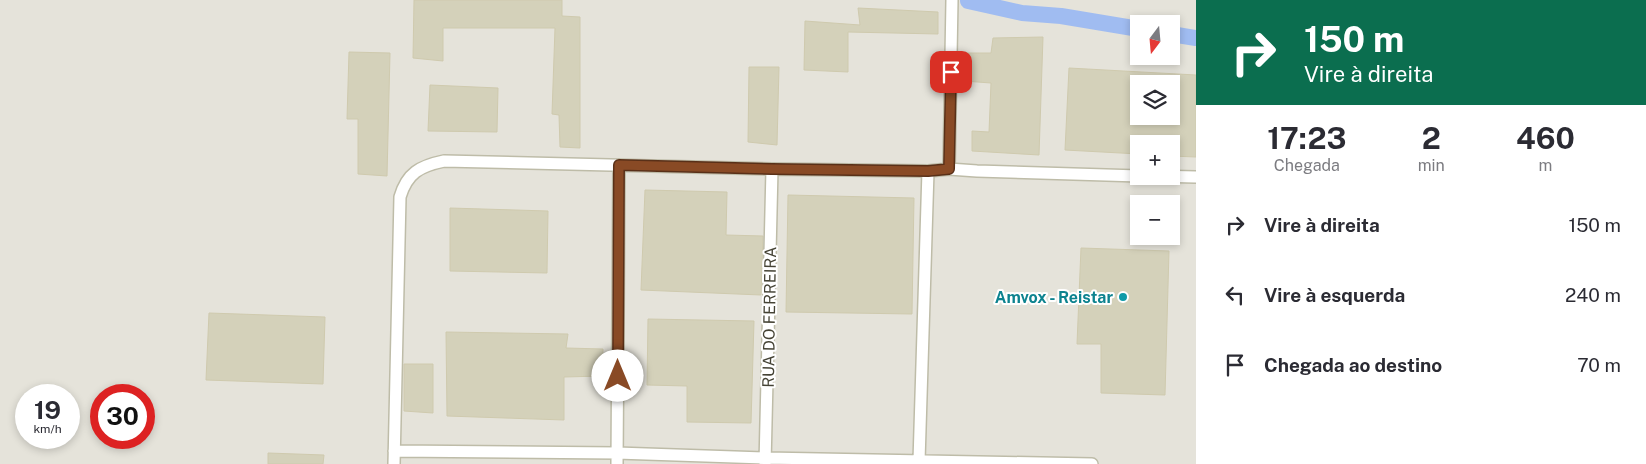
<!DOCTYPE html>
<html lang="pt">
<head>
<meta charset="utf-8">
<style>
	:root { --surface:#fff; --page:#f2f2f3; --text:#2b2b33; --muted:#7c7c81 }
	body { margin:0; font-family:"Public Sans",sans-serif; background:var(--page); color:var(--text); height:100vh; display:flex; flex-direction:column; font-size:19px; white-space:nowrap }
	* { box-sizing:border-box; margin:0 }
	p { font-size:16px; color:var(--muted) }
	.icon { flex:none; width:28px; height:28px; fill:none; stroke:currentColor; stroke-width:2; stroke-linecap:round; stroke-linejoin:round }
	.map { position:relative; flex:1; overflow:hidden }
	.drawer { display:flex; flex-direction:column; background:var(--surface); width:450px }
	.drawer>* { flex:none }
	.banner { background:#0b6e4f; color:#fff; overflow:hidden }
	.needle { width:32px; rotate:196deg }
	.fabs { position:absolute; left:1130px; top:15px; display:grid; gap:10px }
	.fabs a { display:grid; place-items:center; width:50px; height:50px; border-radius:0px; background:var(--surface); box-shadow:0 2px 8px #0003; font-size:25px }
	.speed { position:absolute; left:15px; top:384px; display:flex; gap:10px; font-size:25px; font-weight:700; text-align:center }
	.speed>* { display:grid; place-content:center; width:65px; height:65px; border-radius:50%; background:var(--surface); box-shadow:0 2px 8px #0003; line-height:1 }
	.speed small { font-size:12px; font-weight:400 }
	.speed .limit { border:8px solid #d22; background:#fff; color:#111 }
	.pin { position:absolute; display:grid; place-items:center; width:42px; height:42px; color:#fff; margin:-21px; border-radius:10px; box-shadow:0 2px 8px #0006 }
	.me { position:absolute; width:55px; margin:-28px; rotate:0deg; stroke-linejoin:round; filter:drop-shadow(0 0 4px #0008) }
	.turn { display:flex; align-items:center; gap:18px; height:105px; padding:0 25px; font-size:22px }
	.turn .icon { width:65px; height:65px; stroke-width:2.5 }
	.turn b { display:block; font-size:35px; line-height:42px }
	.eta { display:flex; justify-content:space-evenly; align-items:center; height:85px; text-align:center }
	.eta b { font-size:30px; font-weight:700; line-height:35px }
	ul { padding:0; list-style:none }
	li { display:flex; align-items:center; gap:15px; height:70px; padding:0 25px }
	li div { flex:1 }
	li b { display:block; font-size:19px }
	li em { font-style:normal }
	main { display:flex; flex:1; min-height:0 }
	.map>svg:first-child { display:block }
	.industrial { fill:#e5e3da; fill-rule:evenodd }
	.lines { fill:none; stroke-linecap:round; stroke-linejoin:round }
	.river { stroke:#a0bcf1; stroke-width:16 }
	.building { fill:#d4d1ba; stroke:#cfcaae; fill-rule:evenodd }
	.minor-casing { stroke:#bebca8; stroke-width:14 }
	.minor { stroke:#fff; stroke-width:11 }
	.route-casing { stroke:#593018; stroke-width:12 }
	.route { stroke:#894a25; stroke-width:9 }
	.culture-dot { fill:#0f9aa8; stroke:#fff; stroke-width:2 }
	.labels { text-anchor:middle; stroke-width:4; stroke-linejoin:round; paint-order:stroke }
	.culture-label { font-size:16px; font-weight:bold; fill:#0d838f; stroke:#fff; text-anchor:end }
	.street-label { font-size:16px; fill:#454335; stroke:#fff }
</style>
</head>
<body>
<main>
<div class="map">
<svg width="1196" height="464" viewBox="0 0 1196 464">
	<rect width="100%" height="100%" fill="#f3f2e5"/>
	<path class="industrial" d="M 0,0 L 1196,0 L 1196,464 L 0,464 ZM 1139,24 L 1171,24 L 1171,56 L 1139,56 ZM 1139,84 L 1171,84 L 1171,116 L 1139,116 ZM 1139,144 L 1171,144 L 1171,176 L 1139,176 ZM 1139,204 L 1171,204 L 1171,236 L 1139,236 ZM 26,395 L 69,395 L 69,438 L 26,438 ZM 101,395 L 144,395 L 144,438 L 101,438 Z"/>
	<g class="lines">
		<path class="river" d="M 968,1 L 1022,13 L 1061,16 L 1139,29
			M 1171,34 L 1196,38"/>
	</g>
	<path class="building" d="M 414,0 L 562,0 L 562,16 L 580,17 L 580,148 L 560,147 L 559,115 L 552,114 L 555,28 L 443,28 L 443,61 L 413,58 Z
		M 858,8 L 938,12 L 938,34 L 848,32 L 848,72 L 804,70 L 805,21 L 860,25 Z
		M 1043,37 L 1039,155 L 972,151 L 972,131 L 989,132 L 991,83 L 964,81 L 963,53 L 991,53 L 993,38 Z
		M 349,52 L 390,53 L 387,176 L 358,174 L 358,119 L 347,119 Z
		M 749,67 L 779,67 L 777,145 L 748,142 Z
		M 1069,68 L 1196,75 L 1196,157 L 1171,156 L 1171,144 L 1139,144 L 1139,154 L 1065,150 ZM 1139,84 L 1171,84 L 1171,116 L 1139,116 Z
		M 430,85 L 498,88 L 497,132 L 428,131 Z
		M 645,190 L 727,192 L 726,235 L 763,236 L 761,295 L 641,290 Z
		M 788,195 L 914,198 L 912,314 L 786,312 Z
		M 450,208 L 548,211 L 547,273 L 450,271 Z
		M 1081,248 L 1169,251 L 1165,395 L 1101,393 L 1101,344 L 1077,344 Z
		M 209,313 L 325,317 L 323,384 L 206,380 Z
		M 648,319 L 754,321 L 751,423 L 687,422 L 687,386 L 647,385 Z
		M 446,332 L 568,334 L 566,348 L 603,349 L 602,376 L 564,377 L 564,420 L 447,416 Z
		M 404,364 L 433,364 L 433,413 L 404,411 Z
		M 268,453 L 324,455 L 323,464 L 268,464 Z"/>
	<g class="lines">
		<defs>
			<path id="minor" d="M 949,169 L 952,0
				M 1155,176 L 1196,177
				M 394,451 L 617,453 L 766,458 L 1092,464
				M 919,461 L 928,171
				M 394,464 L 400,197 C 407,173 420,166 444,161 L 772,169 L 928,171 L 949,169 L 977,171 L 1139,176
				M 617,464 L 619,165
				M 765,464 L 772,169"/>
		</defs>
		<use href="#minor" class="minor-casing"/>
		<use href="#minor" class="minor"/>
	</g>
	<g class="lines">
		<defs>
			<path id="route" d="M 618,376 L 619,165 L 772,169 L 928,171 L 949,169 L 951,72"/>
		</defs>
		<use href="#route" class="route-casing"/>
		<use href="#route" class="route"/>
	</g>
	<circle class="culture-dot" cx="1123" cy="297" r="5"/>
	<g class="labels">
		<g class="culture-label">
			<text x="1113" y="303">Amvox - Reistar</text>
		</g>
		<g class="street-label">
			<text transform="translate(769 317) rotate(-89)" y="6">RUA DO FERREIRA</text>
		</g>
	</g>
</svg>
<div class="fabs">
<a><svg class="needle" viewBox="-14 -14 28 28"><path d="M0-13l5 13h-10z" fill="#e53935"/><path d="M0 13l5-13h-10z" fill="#7c7c81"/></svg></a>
<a><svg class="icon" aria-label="layers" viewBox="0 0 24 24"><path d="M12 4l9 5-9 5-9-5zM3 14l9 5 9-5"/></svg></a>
<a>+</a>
<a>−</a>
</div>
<div class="speed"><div>19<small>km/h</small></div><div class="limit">30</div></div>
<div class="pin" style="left:951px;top:72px;background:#d93025"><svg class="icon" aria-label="arrive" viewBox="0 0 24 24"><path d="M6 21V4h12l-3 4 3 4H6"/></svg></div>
<svg class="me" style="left:618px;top:376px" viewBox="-20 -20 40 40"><circle r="19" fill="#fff"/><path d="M0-13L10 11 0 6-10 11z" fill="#894a25"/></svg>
</div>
<section class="drawer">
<div class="banner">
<div class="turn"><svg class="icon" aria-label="right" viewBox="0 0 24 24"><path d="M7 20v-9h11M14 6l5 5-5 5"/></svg><div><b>150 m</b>Vire à direita</div></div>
</div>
<div class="eta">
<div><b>17:23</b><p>Chegada</p></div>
<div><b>2</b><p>min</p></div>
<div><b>460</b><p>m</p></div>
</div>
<ul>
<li><svg class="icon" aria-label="right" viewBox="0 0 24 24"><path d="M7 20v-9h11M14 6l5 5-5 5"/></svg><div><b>Vire à direita</b></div><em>150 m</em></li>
<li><svg class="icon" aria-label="left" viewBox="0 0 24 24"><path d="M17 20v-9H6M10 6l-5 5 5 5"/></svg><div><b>Vire à esquerda</b></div><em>240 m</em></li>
<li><svg class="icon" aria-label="arrive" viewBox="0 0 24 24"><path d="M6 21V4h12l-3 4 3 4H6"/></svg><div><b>Chegada ao destino</b></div><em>70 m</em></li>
</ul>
</section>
</main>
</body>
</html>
